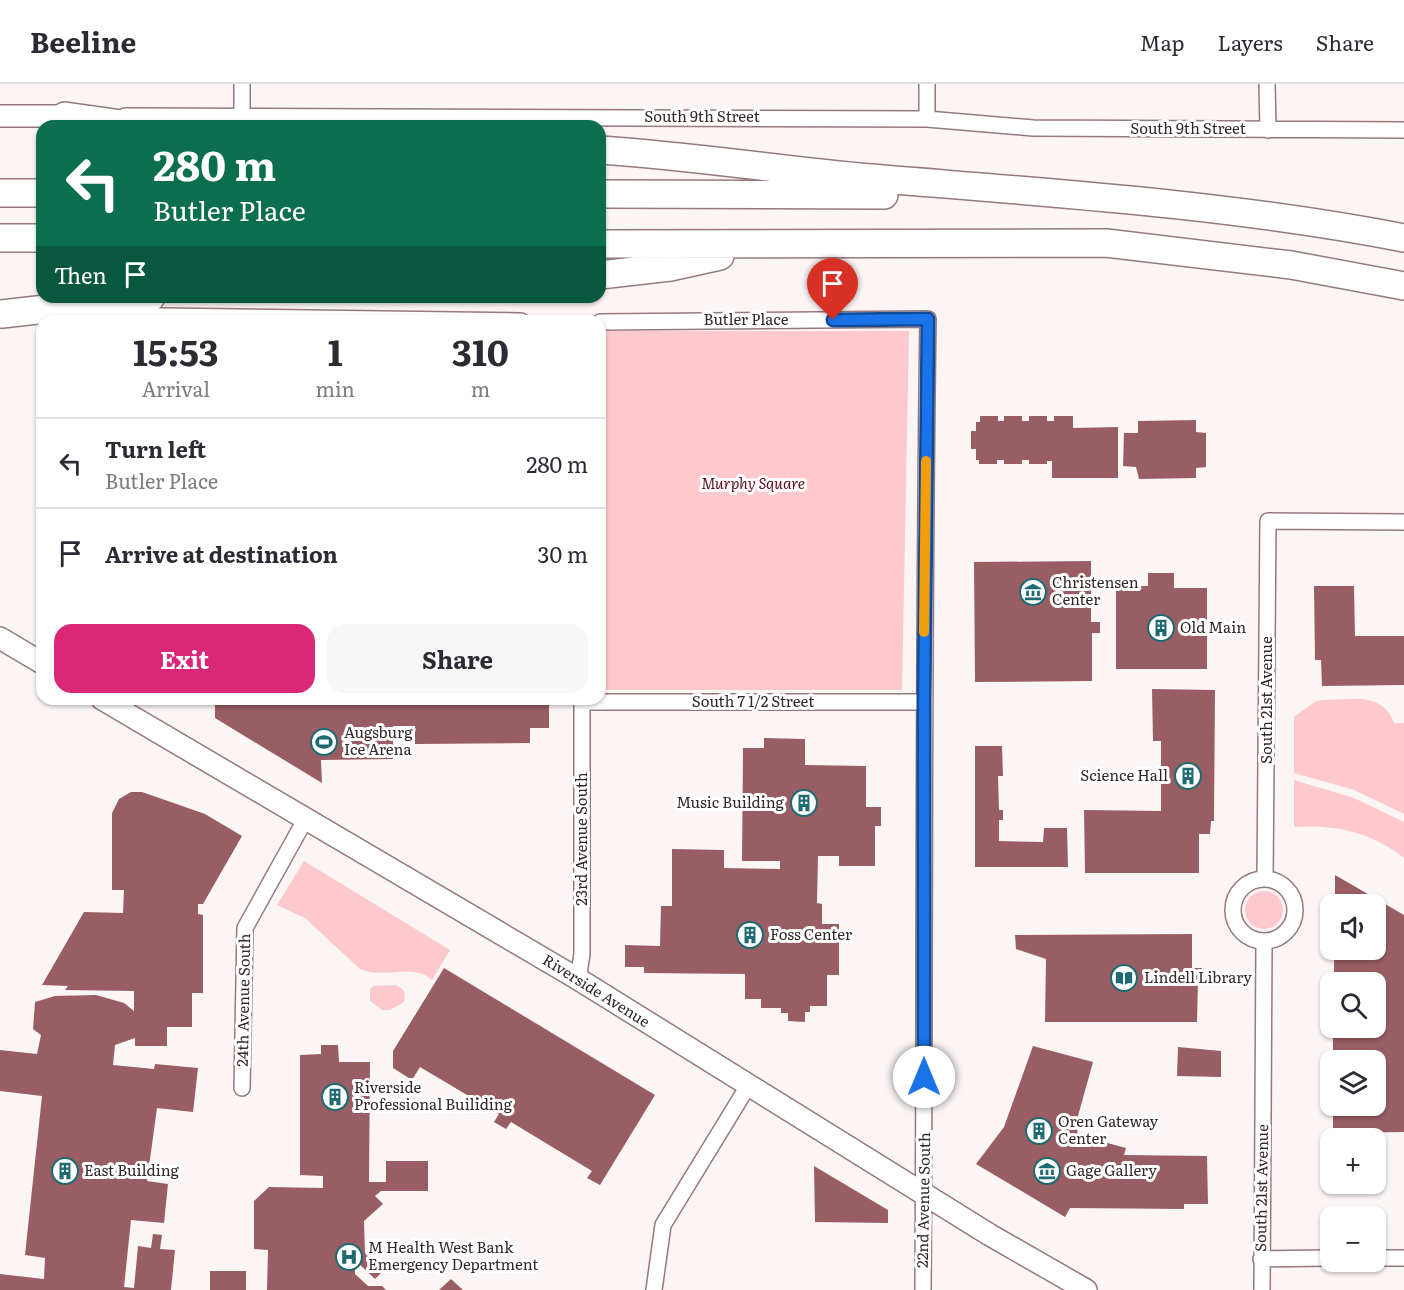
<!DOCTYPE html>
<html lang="en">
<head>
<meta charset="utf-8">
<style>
	:root { --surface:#fff; --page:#f7f7f7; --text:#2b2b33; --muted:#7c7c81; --line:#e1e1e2; --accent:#db2777 }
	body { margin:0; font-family:Literata,serif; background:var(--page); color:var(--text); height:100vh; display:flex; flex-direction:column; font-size:22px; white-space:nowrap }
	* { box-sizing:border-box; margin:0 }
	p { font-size:20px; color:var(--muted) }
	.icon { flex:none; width:33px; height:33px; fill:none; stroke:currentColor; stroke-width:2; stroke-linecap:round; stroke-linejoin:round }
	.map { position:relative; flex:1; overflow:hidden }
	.drawer { position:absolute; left:36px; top:231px; width:570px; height:390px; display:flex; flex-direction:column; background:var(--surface); border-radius:18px; box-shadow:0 2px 4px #0004 }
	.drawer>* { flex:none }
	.banner { position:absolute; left:36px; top:36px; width:570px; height:183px; border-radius:18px; box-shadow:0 2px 4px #0004; background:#0b6e4f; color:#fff; overflow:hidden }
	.buttons { position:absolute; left:1320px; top:810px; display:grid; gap:12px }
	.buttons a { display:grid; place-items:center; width:66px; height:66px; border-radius:12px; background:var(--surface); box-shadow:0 2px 4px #0004; font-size:30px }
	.pin { position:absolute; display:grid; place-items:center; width:51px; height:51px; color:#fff; margin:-62px -26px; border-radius:50% 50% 50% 0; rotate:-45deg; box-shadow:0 0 6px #0007 }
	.pin .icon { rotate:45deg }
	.me { position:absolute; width:66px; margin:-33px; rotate:0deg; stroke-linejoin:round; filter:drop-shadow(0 0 4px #0008) }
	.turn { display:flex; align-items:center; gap:21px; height:126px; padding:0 18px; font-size:27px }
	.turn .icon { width:78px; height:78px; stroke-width:2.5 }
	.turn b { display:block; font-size:42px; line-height:51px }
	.then { display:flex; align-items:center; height:57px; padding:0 18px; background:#0003; gap:12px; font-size:22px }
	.eta { display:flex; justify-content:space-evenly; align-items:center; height:102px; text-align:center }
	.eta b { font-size:36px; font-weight:700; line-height:42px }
	.cta { display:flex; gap:12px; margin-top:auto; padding:12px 18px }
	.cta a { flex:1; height:69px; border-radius:18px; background:var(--accent); color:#fff; font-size:24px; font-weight:700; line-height:69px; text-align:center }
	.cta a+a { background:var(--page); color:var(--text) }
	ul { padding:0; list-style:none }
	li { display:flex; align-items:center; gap:18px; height:90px; padding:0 18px; border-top:2px solid var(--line) }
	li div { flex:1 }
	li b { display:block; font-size:22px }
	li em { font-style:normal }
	header { display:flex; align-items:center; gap:36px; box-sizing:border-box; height:84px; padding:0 30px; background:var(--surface); border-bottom:2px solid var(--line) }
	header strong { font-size:28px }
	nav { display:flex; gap:33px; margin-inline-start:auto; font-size:21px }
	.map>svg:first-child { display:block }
	.green { fill:#fdc9cd }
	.building { fill:#985e64 }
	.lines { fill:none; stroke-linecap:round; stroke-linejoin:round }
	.street-casing { stroke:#96797b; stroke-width:18 }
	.secondary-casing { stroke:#96797b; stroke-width:24 }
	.highway-casing { stroke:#96797b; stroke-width:30 }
	.street { stroke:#fff; stroke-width:15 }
	.secondary { stroke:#fff; stroke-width:21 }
	.highway { stroke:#fff; stroke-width:27 }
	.route-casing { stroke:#114b97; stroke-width:15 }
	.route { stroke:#1a73e8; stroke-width:10 }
	.slow { stroke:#f59e0b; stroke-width:10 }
	.labels { text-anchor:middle; stroke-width:6; stroke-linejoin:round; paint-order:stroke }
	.street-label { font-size:15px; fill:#332728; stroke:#fff }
	.park-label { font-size:15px; font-style:italic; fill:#5a0f20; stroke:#fff }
	.poi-label { font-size:15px; fill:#332728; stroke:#fff; text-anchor:start }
</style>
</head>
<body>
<header>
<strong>Beeline</strong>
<nav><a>Map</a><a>Layers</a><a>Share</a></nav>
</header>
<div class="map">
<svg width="1404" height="1206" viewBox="0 0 1404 1206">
	<rect width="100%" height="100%" fill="#fcf5f5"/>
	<path class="green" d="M 600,247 L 909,247 L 902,606 L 600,606 Z
		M 1323,616 C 1351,616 1382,607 1394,639 L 1404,639 L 1404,730 L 1354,706 L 1294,689 L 1294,633 L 1316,617 Z
		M 1294,696 L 1354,714 L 1404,738 L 1404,774 C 1372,748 1334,740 1294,743 Z
		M 304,777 L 450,866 L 432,896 C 412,878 383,896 360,885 L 305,834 L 277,821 Z
		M1245 826a19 19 0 1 1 38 0a19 19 0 1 1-38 0Z
		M 395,901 C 404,904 406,908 404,918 L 390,926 L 382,926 L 370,917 L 370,905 L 374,902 Z"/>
	<path class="building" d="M 980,332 L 998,332 L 998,337 L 1004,337 L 1004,332 L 1022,332 L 1022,337 L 1029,337 L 1029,332 L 1047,332 L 1047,337 L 1054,337 L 1054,332 L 1073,332 L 1073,344 L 1118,343 L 1118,394 L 1052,394 L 1052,377 L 1047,377 L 1047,380 L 1029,380 L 1029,376 L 1022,376 L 1022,380 L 1004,380 L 1004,376 L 997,376 L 997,380 L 979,380 L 979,376 L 976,376 L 976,365 L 971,365 L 971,347 L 976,347 L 976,338 L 980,338 Z
		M 1196,336 L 1196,348 L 1206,349 L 1206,383 L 1196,384 L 1196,394 L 1139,395 L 1136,383 L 1123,382 L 1124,349 L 1138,349 L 1138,337 Z
		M 1091,477 L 1091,538 L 1100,538 L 1100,549 L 1092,549 L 1092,597 L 975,598 L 974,478 Z
		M 1148,489 L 1174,489 L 1174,504 L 1207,504 L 1207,585 L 1116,585 L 1116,502 L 1148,502 Z
		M 1314,502 L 1354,502 L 1355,552 L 1404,552 L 1404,601 L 1322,602 L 1321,576 L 1315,576 Z
		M 1152,605 L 1215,606 L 1214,737 L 1211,737 L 1210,750 L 1199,750 L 1199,789 L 1085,789 L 1084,726 L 1161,727 L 1161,657 L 1153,657 Z
		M 215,615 L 549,615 L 549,644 L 530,644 L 530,659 L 415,660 L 415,642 L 393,642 L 393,675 L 321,676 L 322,699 L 215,634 Z
		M 764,654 L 805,655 L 805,681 L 866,682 L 866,723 L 881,723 L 881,742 L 875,742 L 875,782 L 839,782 L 839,772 L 818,772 L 817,819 L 822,820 L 822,840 L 839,840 L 839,891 L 827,891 L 827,922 L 810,922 L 810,928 L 805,928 L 805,938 L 788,937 L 788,929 L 781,929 L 781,924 L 761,924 L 761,915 L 745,915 L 745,890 L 644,889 L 644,883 L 625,883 L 625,861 L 660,862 L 661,822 L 672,822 L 672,765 L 724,766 L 724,784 L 780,785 L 780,777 L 742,777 L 743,664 L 764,664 Z
		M 975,662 L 1002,662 L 1003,692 L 998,692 L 999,726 L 1003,726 L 1003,736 L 999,736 L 999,757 L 1043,758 L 1044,744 L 1067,744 L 1068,783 L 975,783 Z
		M 131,708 L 142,708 L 205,730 L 242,752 L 203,820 L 198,820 L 198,830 L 203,831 L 203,909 L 192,909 L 192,943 L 167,943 L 167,962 L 135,962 L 135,954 L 115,961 L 113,981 L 154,985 L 155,980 L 198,984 L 193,1028 L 157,1024 L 147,1097 L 168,1100 L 164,1139 L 131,1136 L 124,1203 L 134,1204 L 138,1162 L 151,1164 L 153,1150 L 162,1151 L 160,1165 L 175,1166 L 171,1206 L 0,1206 L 0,1190 L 44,1195 L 45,1174 L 25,1171 L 42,1012 L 0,1007 L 0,966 L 37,970 L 41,951 L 33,945 L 35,918 L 55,912 L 96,911 L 124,919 L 134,927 L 134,907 L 65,906 L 68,902 L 42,901 L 84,828 L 123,829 L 124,806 L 112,806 L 112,729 L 119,715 Z
		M 1335,791 L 1404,831 L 1404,1048 L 1333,1049 L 1333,1022 L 1376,1022 L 1376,976 L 1333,976 L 1333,944 L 1376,944 L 1376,898 L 1334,898 L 1334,866 L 1376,866 L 1376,820 L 1335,820 Z
		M 1192,850 L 1192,884 L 1202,884 L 1203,898 L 1198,897 L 1197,938 L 1045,938 L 1046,875 L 1016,865 L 1015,851 Z
		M 444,884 L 655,1011 L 600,1101 L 587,1094 L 592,1087 L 511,1038 L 506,1045 L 494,1038 L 499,1030 L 420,983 L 412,996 L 393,984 L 393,967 Z
		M 321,961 L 338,961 L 339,978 L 370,978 L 369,1098 L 386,1098 L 386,1077 L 428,1077 L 428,1107 L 381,1107 L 375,1112 L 383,1120 L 364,1137 L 365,1169 L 384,1186 L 375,1195 L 355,1176 L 355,1190 L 368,1202 L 382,1202 L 386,1206 L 267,1206 L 268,1166 L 254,1165 L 254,1117 L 269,1103 L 323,1104 L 323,1092 L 300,1091 L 300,971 L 321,970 Z
		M 1033,962 L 1093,978 L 1076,1039 L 1078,1051 L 1126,1064 L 1124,1071 L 1207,1072 L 1208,1120 L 1184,1120 L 1184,1125 L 1070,1124 L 1065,1133 L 976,1080 L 1004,1043 Z
		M 1178,963 L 1221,967 L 1221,993 L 1177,992 Z
		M 814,1082 L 888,1126 L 888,1139 L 815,1138 Z
		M 210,1187 L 246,1187 L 246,1206 L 210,1206 Z
		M 451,1195 L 463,1206 L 439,1206 Z"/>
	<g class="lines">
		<defs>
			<path id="street" d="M 927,0 L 927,35
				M 1267,0 L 1268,46
				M 125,32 L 927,35 L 1033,44 L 1404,46
				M 242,33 L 242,0
				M 89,231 L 521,237
				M 600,238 L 928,235 C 923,559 925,882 923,1206
				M 582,618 L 924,618
				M1233 826a31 31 0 1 1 62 0a31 31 0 1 1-62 0Z
				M 1265,795 L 1268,437 L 1404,438
				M 578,895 L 582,870 L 582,615
				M 242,1004 L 245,844 L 305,736
				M 1376,1174 L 1404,1174
				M 1261,1175 L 1330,1174
				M 654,1206 L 663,1141 L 748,1002
				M 1262,1206 L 1264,858"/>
			<path id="secondary" d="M 0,32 L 65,32
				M 0,554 L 42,579
				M 102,615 L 578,895 L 990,1151 L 1086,1206"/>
			<path id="highway" d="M 65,32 L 136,42
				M 600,66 C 691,72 781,86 871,94 C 1050,109 1228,120 1404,154
				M 0,109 L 42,109
				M 600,110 L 884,111
				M 0,154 L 42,154
				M 600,160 L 1106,159 L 1291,181 L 1404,202
				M 600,191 L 670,183 L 720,172
				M 2,230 L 151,213"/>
		</defs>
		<use href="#street" class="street-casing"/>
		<use href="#secondary" class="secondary-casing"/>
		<use href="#highway" class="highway-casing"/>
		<use href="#street" class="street"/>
		<use href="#secondary" class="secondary"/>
		<use href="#highway" class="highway"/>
	</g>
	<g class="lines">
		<defs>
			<path id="route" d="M 833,236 L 928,235 L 924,618 L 924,993"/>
		</defs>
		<use href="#route" class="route-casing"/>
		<use href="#route" class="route"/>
		<path class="slow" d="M 924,548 L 926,377"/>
	</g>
	<defs>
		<symbol id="museum-ring" viewBox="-11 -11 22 22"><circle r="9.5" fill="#fff" stroke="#1e6a71" stroke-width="1.5"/><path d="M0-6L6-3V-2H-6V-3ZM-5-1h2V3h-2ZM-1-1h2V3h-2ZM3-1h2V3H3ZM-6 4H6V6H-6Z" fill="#1e6a71"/></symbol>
		<symbol id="building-ring" viewBox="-11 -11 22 22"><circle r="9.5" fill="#fff" stroke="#1e6a71" stroke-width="1.5"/><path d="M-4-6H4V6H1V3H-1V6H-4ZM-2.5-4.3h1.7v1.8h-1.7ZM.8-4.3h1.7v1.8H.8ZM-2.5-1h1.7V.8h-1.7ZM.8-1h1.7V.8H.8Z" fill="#1e6a71"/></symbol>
		<symbol id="stadium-ring" viewBox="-11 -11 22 22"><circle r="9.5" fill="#fff" stroke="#1e6a71" stroke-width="1.5"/><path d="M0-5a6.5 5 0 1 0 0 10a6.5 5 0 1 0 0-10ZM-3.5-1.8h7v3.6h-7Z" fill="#1e6a71"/></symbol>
		<symbol id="library-ring" viewBox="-11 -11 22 22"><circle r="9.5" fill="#fff" stroke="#1e6a71" stroke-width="1.5"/><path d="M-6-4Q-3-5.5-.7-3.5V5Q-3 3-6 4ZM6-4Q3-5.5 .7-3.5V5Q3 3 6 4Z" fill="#1e6a71"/></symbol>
		<symbol id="hospital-ring" viewBox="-11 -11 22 22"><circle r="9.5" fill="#fff" stroke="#1e6a71" stroke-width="1.5"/><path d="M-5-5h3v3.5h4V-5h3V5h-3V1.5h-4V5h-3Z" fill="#1e6a71"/></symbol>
	</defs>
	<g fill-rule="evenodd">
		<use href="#museum-ring" x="1018" y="493" width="30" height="30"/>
		<use href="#building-ring" x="1146" y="529" width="30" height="30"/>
		<use href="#stadium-ring" x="309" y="643" width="30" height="30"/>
		<use href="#building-ring" x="1173" y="677" width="30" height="30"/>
		<use href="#building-ring" x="789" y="704" width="30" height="30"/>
		<use href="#building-ring" x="735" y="836" width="30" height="30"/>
		<use href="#library-ring" x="1109" y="879" width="30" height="30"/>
		<use href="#building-ring" x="320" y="998" width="30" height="30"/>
		<use href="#building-ring" x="1024" y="1032" width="30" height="30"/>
		<use href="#building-ring" x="50" y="1072" width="30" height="30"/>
		<use href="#museum-ring" x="1032" y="1072" width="30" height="30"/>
		<use href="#hospital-ring" x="334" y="1158" width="30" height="30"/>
	</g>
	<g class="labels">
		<g class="street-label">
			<text x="702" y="38">South 9th Street</text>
			<text x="1188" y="50">South 9th Street</text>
			<text x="746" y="241">Butler Place</text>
			<text transform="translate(1267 616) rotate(-90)" y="5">South 21st Avenue</text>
			<text x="753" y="623">South 7 1/2 Street</text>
			<text transform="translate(582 755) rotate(-90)" y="5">23rd Avenue South</text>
			<text transform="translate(596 907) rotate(32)" y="5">Riverside Avenue</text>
			<text transform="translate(244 916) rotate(-89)" y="5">24th Avenue South</text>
			<text transform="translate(1262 1104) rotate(-89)" y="5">South 21st Avenue</text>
			<text transform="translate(924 1116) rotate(-89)" y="5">22nd Avenue South</text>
		</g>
		<g class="park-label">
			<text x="753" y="405">Murphy Square</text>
		</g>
		<g class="poi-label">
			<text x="1052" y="504">Christensen<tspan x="1052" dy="17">Center</tspan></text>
			<text x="1180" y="549">Old Main</text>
			<text x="344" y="654">Augsburg<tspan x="344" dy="17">Ice Arena</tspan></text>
			<text x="1168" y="697" text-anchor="end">Science Hall</text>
			<text x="784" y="724" text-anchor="end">Music Building</text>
			<text x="770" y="856">Foss Center</text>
			<text x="1144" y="899">Lindell Library</text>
			<text x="354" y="1009">Riverside<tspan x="354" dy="17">Professional Builiding</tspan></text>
			<text x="1058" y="1043">Oren Gateway<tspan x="1058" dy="17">Center</tspan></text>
			<text x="84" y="1092">East Building</text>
			<text x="1066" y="1092">Gage Gallery</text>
			<text x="368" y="1169">M Health West Bank<tspan x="368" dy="17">Emergency Department</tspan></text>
		</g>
	</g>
</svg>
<div class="buttons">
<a><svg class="icon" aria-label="sound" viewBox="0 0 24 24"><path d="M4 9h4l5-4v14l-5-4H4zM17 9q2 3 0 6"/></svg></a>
<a><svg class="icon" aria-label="search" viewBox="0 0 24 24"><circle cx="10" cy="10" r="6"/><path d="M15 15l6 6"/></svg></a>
<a><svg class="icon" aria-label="layers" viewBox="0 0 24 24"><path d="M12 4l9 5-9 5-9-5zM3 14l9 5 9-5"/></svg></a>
<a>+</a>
<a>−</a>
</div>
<div class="pin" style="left:833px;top:236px;background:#d93025"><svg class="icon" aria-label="arrive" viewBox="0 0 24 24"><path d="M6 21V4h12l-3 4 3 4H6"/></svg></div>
<svg class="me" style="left:924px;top:993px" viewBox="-20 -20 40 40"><circle r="19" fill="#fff"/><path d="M0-13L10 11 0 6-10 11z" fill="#1a73e8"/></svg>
<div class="banner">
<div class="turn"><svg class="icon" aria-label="left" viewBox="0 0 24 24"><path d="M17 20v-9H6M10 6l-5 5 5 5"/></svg><div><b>280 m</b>Butler Place</div></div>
<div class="then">Then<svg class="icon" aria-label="arrive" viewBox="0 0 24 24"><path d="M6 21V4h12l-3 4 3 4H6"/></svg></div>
</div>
<section class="drawer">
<div class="eta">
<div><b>15:53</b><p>Arrival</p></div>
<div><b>1</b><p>min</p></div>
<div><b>310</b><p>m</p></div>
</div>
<ul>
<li><svg class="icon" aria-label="left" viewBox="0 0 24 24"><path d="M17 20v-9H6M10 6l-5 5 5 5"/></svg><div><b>Turn left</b><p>Butler Place</p></div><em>280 m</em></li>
<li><svg class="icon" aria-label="arrive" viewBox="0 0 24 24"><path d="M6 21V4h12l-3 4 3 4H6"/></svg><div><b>Arrive at destination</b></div><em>30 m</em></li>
</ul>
<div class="cta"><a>Exit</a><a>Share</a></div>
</section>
</div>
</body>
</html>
